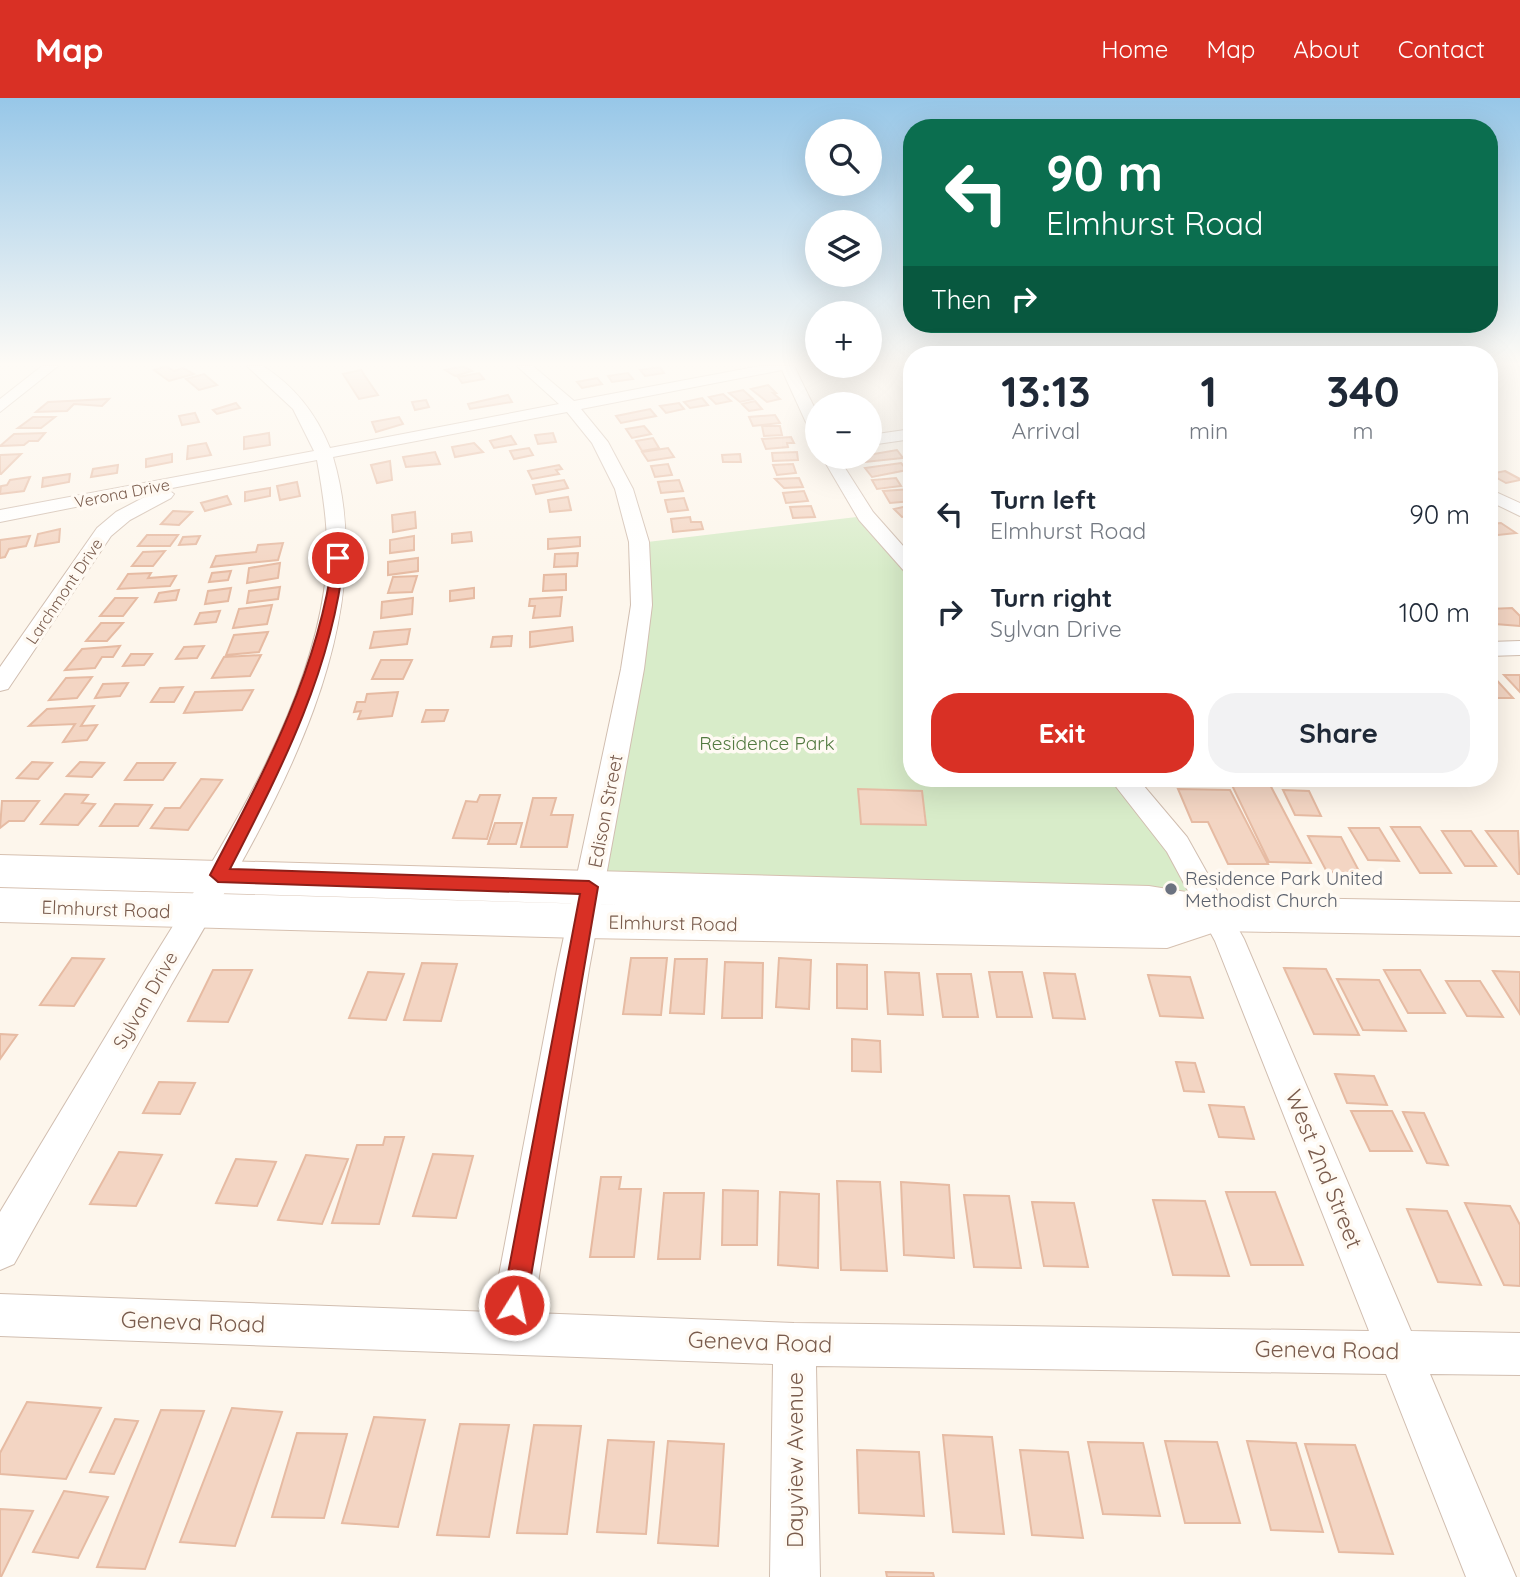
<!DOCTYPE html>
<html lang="en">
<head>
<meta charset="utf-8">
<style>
	:root { --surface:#fff; --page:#f2f2f3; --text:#1f2937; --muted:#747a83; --accent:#d93025 }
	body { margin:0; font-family:Quicksand,sans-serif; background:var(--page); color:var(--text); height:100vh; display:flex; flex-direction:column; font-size:26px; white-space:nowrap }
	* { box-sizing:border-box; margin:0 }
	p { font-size:23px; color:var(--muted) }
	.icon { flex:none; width:38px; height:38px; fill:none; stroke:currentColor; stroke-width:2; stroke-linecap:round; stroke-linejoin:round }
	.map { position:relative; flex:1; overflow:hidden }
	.sheet { position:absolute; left:903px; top:248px; width:595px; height:441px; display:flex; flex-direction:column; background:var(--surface); border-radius:28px; box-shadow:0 7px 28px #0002 }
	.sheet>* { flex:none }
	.top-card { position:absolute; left:903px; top:21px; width:595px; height:214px; border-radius:28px; box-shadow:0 7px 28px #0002; background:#0b6e4f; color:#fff; overflow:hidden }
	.buttons { position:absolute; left:805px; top:21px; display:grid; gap:14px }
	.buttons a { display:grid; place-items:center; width:77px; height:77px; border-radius:50%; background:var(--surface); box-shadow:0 7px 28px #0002; font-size:35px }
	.pin { position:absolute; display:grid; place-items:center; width:60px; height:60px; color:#fff; margin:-30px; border:4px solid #fff; border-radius:50%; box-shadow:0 2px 7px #0007 }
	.me { position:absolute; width:77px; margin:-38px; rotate:10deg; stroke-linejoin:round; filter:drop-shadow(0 0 5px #0008) }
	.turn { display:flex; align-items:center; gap:24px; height:147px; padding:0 28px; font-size:32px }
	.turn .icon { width:91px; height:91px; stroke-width:2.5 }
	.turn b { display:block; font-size:49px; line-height:60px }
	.then { display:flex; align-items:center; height:66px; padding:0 28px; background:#0003; gap:14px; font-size:26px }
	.eta { display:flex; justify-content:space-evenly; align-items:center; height:119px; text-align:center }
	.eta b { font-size:42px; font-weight:800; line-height:49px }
	.cta { display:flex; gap:14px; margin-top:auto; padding:14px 28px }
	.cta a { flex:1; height:80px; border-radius:28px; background:var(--accent); color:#fff; font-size:28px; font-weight:800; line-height:80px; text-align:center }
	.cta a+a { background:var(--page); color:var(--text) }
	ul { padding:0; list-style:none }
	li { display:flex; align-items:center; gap:21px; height:98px; padding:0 28px }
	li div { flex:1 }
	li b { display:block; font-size:26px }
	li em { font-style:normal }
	header { display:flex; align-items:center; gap:42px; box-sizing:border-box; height:98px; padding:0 35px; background:var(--accent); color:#fff }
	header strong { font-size:33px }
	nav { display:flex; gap:38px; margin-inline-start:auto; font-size:24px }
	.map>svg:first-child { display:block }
	.green { fill:#d8ecc9 }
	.building { fill:#f3d5c3; stroke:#e6bba3; stroke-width:2 }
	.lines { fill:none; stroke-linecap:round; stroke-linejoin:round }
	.street-casing { stroke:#d1beb0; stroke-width:2 }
	.secondary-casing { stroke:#d6c0b0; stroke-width:2 }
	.street { fill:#fff; fill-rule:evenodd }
	.secondary { fill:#fff; fill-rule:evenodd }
	.route { fill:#d93025; stroke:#8d1f18; stroke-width:2 }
	.worship-dot { fill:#6b7280; stroke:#fffaf3; stroke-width:2.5 }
	.labels { text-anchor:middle; stroke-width:7; stroke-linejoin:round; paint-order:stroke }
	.far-street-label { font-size:16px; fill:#7a5c4d; stroke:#fffaf3 }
	.park-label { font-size:19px; fill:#537a41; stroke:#fffaf3 }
	.street-label { font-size:19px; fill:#7a5c4d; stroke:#fffaf3 }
	.worship-label { font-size:19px; fill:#5b616d; stroke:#fffaf3; text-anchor:start }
	.near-street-label { font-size:23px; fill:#7a5c4d; stroke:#fffaf3 }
</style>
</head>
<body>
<header>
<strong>Map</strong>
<nav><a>Home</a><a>Map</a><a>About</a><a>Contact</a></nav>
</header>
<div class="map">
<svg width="1520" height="1479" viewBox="0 0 1520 1479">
	<rect width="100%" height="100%" fill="#fdf6ec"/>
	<path class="green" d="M 865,418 L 912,470 L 912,681 L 1123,681 L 1158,721 L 1217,816 L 589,789 L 615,664 L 639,445 Z"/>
	<path class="building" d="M 166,268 L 174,273 L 183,270 L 194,276 L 169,283 L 154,272 Z
		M 463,268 L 472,273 L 455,278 L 445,272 Z
		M 855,268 L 862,274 L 845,276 L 838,270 Z
		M 660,269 L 664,275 L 645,278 L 640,272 Z
		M 361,272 L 378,297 L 359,301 L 343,276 Z
		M 479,275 L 484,281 L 462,285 L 458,279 Z
		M 628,275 L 633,281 L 612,284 L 608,278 Z
		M 204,276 L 217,287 L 199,292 L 186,281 Z
		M 597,280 L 602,286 L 582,290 L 577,284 Z
		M 768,287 L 776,295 L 773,295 L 780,301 L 767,304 L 751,291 Z
		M 743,292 L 753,301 L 740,304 L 729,295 Z
		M 723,296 L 731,303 L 716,306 L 709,299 Z
		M 508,297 L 512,304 L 470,311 L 468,306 Z
		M 702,300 L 708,307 L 690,310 L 684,304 Z
		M 109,301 L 102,308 L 74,306 L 67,313 L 36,314 L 48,304 Z
		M 426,302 L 429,309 L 415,312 L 412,304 Z
		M 755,303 L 762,311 L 749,313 L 742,306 Z
		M 236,305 L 240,310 L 217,316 L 213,312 Z
		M 679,305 L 684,311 L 666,315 L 660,308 Z
		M 650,311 L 656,318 L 621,325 L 616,318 Z
		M 195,315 L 199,324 L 182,327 L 179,318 Z
		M 775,317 L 780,325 L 753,328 L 749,319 Z
		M 33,319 L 55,319 L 41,330 L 18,330 Z
		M 399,319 L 403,326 L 376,334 L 372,324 Z
		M 644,328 L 651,336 L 632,340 L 626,331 Z
		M 762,328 L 780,328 L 782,337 L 764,338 Z
		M 45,335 L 38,343 L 29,343 L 24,347 L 0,348 L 14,336 Z
		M 269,335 L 270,347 L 244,351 L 244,339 Z
		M 553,335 L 556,344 L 538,346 L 535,337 Z
		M 511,338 L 516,346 L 494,350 L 490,343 Z
		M 791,339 L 794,345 L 787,345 L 788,349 L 766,351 L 762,341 Z
		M 653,340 L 659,350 L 642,353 L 636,343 Z
		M 206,345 L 211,357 L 187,361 L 188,348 Z
		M 474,345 L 483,354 L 455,359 L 452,349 Z
		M 529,350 L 533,357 L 514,361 L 510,353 Z
		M 668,350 L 674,359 L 648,363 L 642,354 Z
		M 897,352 L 903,360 L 865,364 L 856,359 Z
		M 435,354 L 440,366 L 406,369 L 403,359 Z
		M 797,354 L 798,362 L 773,363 L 772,355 Z
		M 21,356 L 1,376 L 0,376 L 0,357 Z
		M 172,356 L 172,364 L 146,369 L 146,361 Z
		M 740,356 L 741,364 L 723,364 L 722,357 Z
		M 390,363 L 392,382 L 377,385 L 371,367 Z
		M 901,365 L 907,372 L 872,379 L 865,370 Z
		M 668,366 L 672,377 L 655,379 L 651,368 Z
		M 793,366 L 796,375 L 777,377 L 773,367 Z
		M 118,367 L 117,375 L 91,379 L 93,371 Z
		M 559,367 L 562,371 L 556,372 L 559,376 L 532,381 L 528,373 Z
		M 1505,373 L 1520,381 L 1520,382 L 1506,385 L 1490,376 Z
		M 70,376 L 69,384 L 42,389 L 43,380 Z
		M 30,379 L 24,393 L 0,396 L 1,388 L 7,387 L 10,382 Z
		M 799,380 L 803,389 L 784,390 L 775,381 Z
		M 896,380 L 901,388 L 877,391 L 872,382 Z
		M 564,382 L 568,390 L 536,396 L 533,387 Z
		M 679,382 L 683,393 L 661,395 L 658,384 Z
		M 297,384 L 300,398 L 280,402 L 277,388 Z
		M 270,390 L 270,398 L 245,403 L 245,394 Z
		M 912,391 L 912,403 L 890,405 L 883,393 Z
		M 804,393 L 808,403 L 786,405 L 783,395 Z
		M 227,398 L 231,406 L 205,413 L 201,405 Z
		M 568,399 L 571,412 L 550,414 L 548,402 Z
		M 684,400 L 688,412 L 668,414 L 665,402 Z
		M 912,407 L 912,417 L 902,419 L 894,411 Z
		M 811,408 L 815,419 L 793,420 L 790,409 Z
		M 173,413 L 192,414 L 179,427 L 161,426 Z
		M 415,414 L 416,430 L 393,434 L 392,417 Z
		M 690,419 L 691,424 L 701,424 L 703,431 L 673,434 L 671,421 Z
		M 1501,425 L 1516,435 L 1489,438 L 1489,426 Z
		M 60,431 L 59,444 L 35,448 L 38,436 Z
		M 471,434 L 472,443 L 452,445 L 452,436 Z
		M 147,437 L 178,437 L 170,448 L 138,448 Z
		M 30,438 L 26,448 L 9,451 L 5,459 L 0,460 L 0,442 Z
		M 200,438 L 196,446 L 179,447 L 183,439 Z
		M 414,438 L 414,452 L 390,455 L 390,442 Z
		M 580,439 L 580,448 L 548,451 L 548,441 Z
		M 283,445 L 278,462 L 211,469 L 216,458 L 256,454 L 258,447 Z
		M 165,453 L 153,468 L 132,468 L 143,454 Z
		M 578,455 L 577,468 L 554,469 L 555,456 Z
		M 418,460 L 418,473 L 388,477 L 388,464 Z
		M 280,465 L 278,480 L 247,485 L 249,470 Z
		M 231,473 L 228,482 L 209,484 L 212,475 Z
		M 151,475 L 148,480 L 176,478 L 170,488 L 118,491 L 128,476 Z
		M 566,476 L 566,492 L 543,493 L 544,477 Z
		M 417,478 L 412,494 L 388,495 L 393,479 Z
		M 280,489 L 278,501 L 247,505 L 249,493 Z
		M 231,490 L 228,503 L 205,506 L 208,493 Z
		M 474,490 L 474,500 L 450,503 L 450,493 Z
		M 179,492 L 176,502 L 155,504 L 159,495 Z
		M 562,499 L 560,518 L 533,520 L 535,508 L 529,508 L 530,501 Z
		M 115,500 L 137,500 L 123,518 L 100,518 Z
		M 413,500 L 412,516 L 381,520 L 382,504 Z
		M 272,507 L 267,526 L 233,530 L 239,511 Z
		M 1512,510 L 1520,518 L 1520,528 L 1495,526 L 1489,520 L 1489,511 Z
		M 220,513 L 216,524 L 195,526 L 200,515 Z
		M 101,525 L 123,525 L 107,543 L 86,543 Z
		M 572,529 L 573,543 L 530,549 L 530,534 Z
		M 410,531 L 407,546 L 370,550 L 374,534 Z
		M 268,534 L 259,554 L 226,557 L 234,537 Z
		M 512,538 L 511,548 L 491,549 L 493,539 Z
		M 120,548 L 113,559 L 102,559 L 95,570 L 65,572 L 82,551 Z
		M 204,548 L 197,560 L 176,561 L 184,549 Z
		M 131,556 L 152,556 L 144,567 L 123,568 Z
		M 261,557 L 250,578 L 212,580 L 224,559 Z
		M 381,562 L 412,562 L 403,581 L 372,581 Z
		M 1489,577 L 1492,577 L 1513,600 L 1489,600 Z
		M 1504,577 L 1520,577 L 1520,594 Z
		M 92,579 L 77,600 L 49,602 L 66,580 Z
		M 128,585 L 120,598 L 95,600 L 103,586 Z
		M 183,589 L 174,604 L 151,604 L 160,590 Z
		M 253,592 L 242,612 L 184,615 L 195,594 Z
		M 398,594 L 392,618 L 358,621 L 361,613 L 354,614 L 357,604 L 365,604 L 367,596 Z
		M 94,608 L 81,628 L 97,627 L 87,642 L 63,644 L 75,626 L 29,628 L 47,611 Z
		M 426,612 L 448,612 L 444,623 L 422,624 Z
		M 32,664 L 52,665 L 38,681 L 17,680 Z
		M 80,664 L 104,665 L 92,679 L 67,678 Z
		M 137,665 L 175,665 L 163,682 L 125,682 Z
		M 201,681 L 222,682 L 188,732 L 151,730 L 165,710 L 180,710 Z
		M 1229,681 L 1267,681 L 1311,765 L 1269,764 Z
		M 858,691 L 922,693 L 926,727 L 861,726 Z
		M 1178,691 L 1230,692 L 1268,766 L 1228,766 L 1208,724 L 1192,724 Z
		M 1283,692 L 1309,693 L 1321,718 L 1295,717 Z
		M 65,696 L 88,697 L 82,705 L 95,706 L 78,727 L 41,726 Z
		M 480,697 L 500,697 L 487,741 L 453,740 L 466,703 L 477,704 Z
		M 533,700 L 556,700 L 551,717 L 573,717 L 567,749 L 521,749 Z
		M 2,703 L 39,703 L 24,723 L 9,723 L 0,730 Z
		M 115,706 L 152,707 L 138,728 L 100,728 Z
		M 495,725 L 522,725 L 516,746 L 488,746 Z
		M 1391,729 L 1420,729 L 1451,775 L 1420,775 Z
		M 1349,730 L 1379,730 L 1399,763 L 1368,762 Z
		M 1442,733 L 1471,733 L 1496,768 L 1465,768 Z
		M 1486,733 L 1518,733 L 1520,776 L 1518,776 Z
		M 1308,738 L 1341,739 L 1360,775 L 1327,774 Z
		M 72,860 L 104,861 L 74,908 L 40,907 Z
		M 631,860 L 667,860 L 661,917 L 623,916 Z
		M 779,860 L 811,862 L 809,911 L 776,909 Z
		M 675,861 L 707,861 L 704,916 L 670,915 Z
		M 725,864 L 763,865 L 762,920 L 722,920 Z
		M 422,865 L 457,866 L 441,923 L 404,922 Z
		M 837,866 L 867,867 L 867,911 L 837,910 Z
		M 1284,870 L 1326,871 L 1359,937 L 1314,936 Z
		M 213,872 L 252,872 L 228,924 L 188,923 Z
		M 1384,872 L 1420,872 L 1445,915 L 1408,915 Z
		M 1493,873 L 1520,874 L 1520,916 Z
		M 368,874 L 404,876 L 386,922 L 349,920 Z
		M 885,874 L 919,875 L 923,917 L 888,916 Z
		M 989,874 L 1022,874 L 1032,919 L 997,919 Z
		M 1044,875 L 1075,876 L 1085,921 L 1053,920 Z
		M 937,876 L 971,876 L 978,919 L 943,919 Z
		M 1148,877 L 1190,879 L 1203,920 L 1160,918 Z
		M 1337,881 L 1379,882 L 1406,933 L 1363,932 Z
		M 1446,883 L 1480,883 L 1503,919 L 1467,918 Z
		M 0,936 L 17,937 L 0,961 Z
		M 852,941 L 880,943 L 881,974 L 852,973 Z
		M 1176,964 L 1195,965 L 1204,994 L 1184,993 Z
		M 1335,976 L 1374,978 L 1387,1007 L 1347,1005 Z
		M 159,984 L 195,985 L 180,1016 L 143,1015 Z
		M 1209,1007 L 1244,1009 L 1254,1041 L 1219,1039 Z
		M 1351,1013 L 1392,1013 L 1412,1053 L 1370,1053 Z
		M 1403,1014 L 1424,1015 L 1448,1067 L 1427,1065 Z
		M 385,1039 L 404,1039 L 379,1126 L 332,1125 L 357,1047 L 383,1047 Z
		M 119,1054 L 162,1057 L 136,1108 L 90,1106 Z
		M 433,1056 L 473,1058 L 456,1120 L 413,1118 Z
		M 306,1057 L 348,1061 L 322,1126 L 278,1122 Z
		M 236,1061 L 276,1064 L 257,1108 L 216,1105 Z
		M 601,1079 L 621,1079 L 619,1091 L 641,1091 L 634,1159 L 590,1159 Z
		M 837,1083 L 880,1084 L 887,1173 L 841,1172 Z
		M 901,1084 L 949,1087 L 954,1160 L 904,1157 Z
		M 723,1092 L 758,1093 L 757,1147 L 722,1147 Z
		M 780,1094 L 819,1096 L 818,1170 L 778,1167 Z
		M 1226,1094 L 1275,1094 L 1303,1167 L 1251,1167 Z
		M 664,1095 L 704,1095 L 700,1161 L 658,1161 Z
		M 964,1097 L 1009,1098 L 1021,1170 L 974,1169 Z
		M 1153,1102 L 1205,1103 L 1229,1178 L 1173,1177 Z
		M 1032,1104 L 1074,1105 L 1088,1169 L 1044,1168 Z
		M 1465,1105 L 1510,1108 L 1520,1127 L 1520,1188 L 1504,1187 Z
		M 1407,1111 L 1447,1113 L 1481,1187 L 1438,1184 Z
		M 27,1304 L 101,1310 L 66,1381 L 0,1376 L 0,1355 Z
		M 232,1310 L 282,1314 L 235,1448 L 180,1444 Z
		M 161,1312 L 204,1313 L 145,1471 L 97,1469 Z
		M 374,1319 L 425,1322 L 398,1429 L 342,1425 Z
		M 115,1321 L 138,1323 L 114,1376 L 90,1374 Z
		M 460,1326 L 509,1327 L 489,1439 L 437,1437 Z
		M 534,1327 L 581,1328 L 567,1436 L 517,1435 Z
		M 297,1335 L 347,1336 L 324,1420 L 272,1419 Z
		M 943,1337 L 992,1339 L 1004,1436 L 953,1434 Z
		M 608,1342 L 654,1344 L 646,1436 L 597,1434 Z
		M 668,1343 L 724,1346 L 718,1448 L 658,1445 Z
		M 1165,1343 L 1217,1344 L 1240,1425 L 1185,1425 Z
		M 1247,1343 L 1296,1345 L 1323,1434 L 1271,1432 Z
		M 1088,1344 L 1143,1345 L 1160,1418 L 1103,1416 Z
		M 1305,1346 L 1355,1347 L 1393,1456 L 1339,1454 Z
		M 857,1352 L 919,1354 L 924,1418 L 859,1415 Z
		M 1020,1352 L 1068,1354 L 1083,1440 L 1032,1437 Z
		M 64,1393 L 108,1399 L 78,1460 L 33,1454 Z
		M 0,1411 L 33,1413 L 1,1479 L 0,1479 Z
		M 886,1474 L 933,1475 L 934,1479 L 887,1479 Z"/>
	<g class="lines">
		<defs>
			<path id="street" d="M 42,268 L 58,268 L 0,314 L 0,301 Z
				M 247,268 L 263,268 C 294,288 316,315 330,350 L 559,306 L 517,268 L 533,268 L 574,303 L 760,268 L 794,268 L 817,315 L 817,336 L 809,331 L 782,272 L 581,311 L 608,344 L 633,391 L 649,444 L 652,507 L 644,571 L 589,871 L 533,1215 L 794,1225 L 1369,1233 L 1215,843 L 1167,754 L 1110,681 L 1138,681 L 1187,739 L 1244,841 L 1411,1233 L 1520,1235 L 1520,1277 L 1430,1276 L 1516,1479 L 1466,1479 L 1386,1276 L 816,1268 L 820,1479 L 770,1479 L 773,1266 L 0,1238 L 0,1196 L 492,1214 L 557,871 L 621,571 L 631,507 L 629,444 L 615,391 L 592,345 L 567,314 L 333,359 C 387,540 258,736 171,887 C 125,969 79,1051 33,1132 L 14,1166 L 0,1172 L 0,1114 C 50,1031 100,948 150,865 C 218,755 305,623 324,493 C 331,448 325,407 317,362 L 167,391 L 174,396 L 171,400 L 130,422 L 111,438 L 8,591 L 0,593 L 0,569 L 97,430 L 116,414 L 156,393 L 0,424 L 0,412 L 314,353 L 293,311 Z
				M 912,331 L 912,341 L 870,347 L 870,337 Z
				M 822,359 L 838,359 L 873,414 L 912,458 L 912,476 L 905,474 L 859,422 Z
				M 1489,391 L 1520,405 L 1520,418 L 1489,403 Z
				M 1520,543 L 1520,557 L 1489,558 L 1489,544 Z"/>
			<path id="secondary" d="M 0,757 L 1149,788 L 1217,799 L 1520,804 L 1520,838 L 1218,833 L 1167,850 L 582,840 L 0,824 L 0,790 L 632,807 L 0,789 Z"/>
		</defs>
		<use href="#street" class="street-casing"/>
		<use href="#secondary" class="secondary-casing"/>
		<use href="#street" class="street"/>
		<use href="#secondary" class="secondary"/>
	</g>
	<linearGradient id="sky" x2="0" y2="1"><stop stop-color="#97c7e8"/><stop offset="0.56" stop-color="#fefbf6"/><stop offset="1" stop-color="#fefbf6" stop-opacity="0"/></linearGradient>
	<rect width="1520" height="475" fill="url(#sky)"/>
	<path class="route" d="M 338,456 L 344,460 C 332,573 281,671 230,771 L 589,783 L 598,789 L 526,1207 L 522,1215 L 514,1219 L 505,1215 L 502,1207 L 580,796 L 218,784 L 210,777 C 263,676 318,575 333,460 Z"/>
	<circle class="worship-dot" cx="1171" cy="791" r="7"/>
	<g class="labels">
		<g class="far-street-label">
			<text transform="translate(122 395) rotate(-11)" y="6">Verona Drive</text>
			<text transform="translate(64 493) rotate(-56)" y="6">Larchmont Drive</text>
		</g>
		<g class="park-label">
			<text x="767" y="652">Residence Park</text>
		</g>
		<g class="street-label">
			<text transform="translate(605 713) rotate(-79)" y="7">Edison Street</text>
			<text transform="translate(106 811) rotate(2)" y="7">Elmhurst Road</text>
			<text transform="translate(673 825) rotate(1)" y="7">Elmhurst Road</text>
			<text transform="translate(145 902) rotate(-60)" y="7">Sylvan Drive</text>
		</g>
		<g class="worship-label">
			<text x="1185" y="787">Residence Park United<tspan x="1185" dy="22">Methodist Church</tspan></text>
		</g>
		<g class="near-street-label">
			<text transform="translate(1324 1071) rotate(68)" y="8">West 2nd Street</text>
			<text transform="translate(193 1224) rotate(2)" y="8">Geneva Road</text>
			<text transform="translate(760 1244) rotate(2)" y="8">Geneva Road</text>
			<text transform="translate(1327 1252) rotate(1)" y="8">Geneva Road</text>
			<text transform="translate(795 1362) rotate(-90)" y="8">Dayview Avenue</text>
		</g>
	</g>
</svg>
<div class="buttons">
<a><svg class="icon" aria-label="search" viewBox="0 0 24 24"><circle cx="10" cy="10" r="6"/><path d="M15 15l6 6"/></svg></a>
<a><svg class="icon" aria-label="layers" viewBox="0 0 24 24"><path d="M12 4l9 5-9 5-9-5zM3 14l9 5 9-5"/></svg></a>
<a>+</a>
<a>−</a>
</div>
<div class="pin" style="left:338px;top:460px;background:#d93025"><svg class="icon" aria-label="arrive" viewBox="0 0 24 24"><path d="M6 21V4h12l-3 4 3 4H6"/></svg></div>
<svg class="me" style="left:514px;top:1207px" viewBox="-20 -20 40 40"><circle r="17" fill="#d93025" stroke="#fff" stroke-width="3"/><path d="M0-11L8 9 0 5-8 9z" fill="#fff"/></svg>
<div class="top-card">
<div class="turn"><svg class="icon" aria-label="left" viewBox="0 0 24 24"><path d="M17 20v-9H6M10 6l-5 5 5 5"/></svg><div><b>90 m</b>Elmhurst Road</div></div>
<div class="then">Then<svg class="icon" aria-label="right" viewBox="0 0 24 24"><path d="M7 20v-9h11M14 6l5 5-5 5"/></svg></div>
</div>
<section class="sheet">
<div class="eta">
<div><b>13:13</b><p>Arrival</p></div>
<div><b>1</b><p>min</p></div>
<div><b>340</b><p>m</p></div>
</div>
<ul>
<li><svg class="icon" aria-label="left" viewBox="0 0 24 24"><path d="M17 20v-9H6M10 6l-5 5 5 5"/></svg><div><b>Turn left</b><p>Elmhurst Road</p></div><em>90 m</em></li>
<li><svg class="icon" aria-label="right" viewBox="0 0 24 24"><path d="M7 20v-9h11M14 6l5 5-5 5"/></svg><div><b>Turn right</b><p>Sylvan Drive</p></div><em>100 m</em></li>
</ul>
<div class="cta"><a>Exit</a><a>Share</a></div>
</section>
</div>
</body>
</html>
